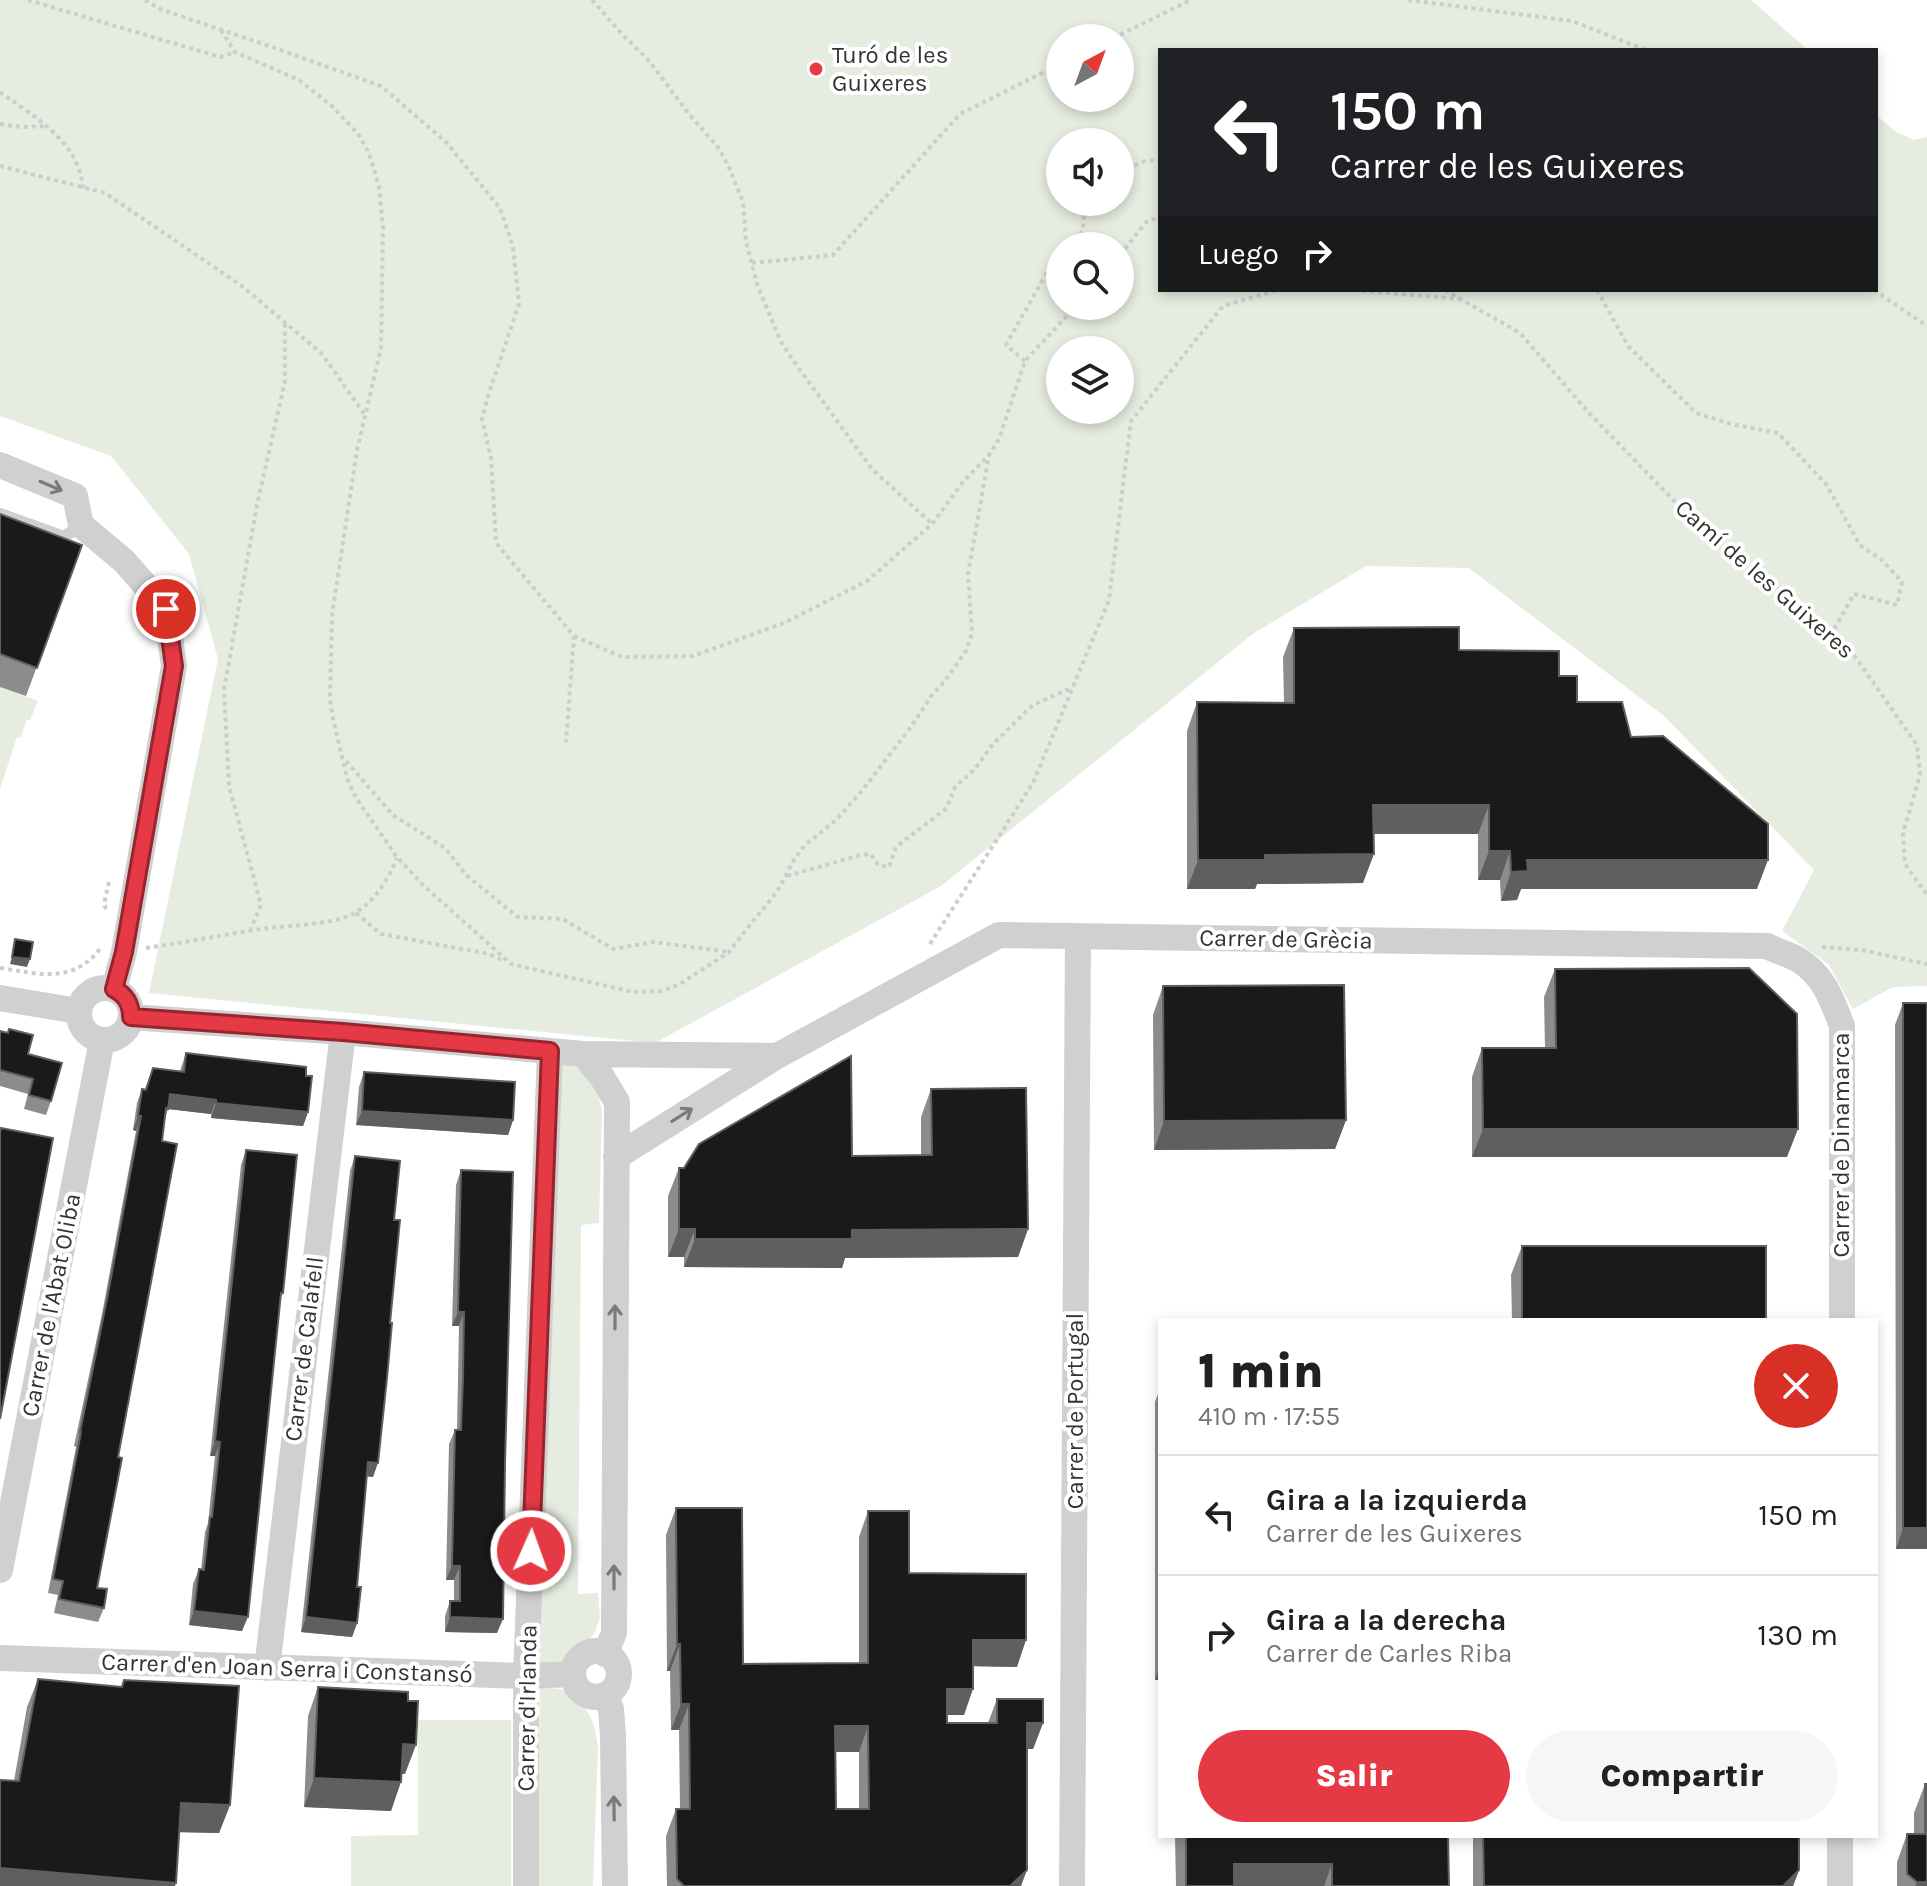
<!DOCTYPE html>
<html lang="es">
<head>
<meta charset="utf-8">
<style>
	:root { --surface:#fff; --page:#f6f6f6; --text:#202124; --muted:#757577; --line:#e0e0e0; --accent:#e63946 }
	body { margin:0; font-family:Karla,sans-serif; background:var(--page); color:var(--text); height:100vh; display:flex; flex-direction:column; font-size:30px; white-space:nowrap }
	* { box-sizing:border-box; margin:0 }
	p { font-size:26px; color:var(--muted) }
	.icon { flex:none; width:44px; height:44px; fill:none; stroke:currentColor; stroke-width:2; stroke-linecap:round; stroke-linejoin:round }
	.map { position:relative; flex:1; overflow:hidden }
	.details { position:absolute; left:1158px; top:1318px; width:720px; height:520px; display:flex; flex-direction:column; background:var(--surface); border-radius:0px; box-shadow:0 4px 12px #0003 }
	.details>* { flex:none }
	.top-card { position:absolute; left:1158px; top:48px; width:720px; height:244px; border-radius:0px; box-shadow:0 4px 12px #0003; background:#202124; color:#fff; overflow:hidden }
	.needle { width:52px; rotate:41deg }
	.fabs { position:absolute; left:1046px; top:24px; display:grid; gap:16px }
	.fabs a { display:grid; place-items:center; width:88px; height:88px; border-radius:50%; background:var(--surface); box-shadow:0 4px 12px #0003; font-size:40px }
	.pin { position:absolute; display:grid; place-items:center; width:68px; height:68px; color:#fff; margin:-34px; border:4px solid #fff; border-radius:50%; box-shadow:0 2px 8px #0007 }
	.me { position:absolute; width:88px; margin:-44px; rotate:2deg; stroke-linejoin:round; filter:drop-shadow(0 0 6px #0008) }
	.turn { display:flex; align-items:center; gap:28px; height:168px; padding:0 40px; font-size:36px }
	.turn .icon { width:104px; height:104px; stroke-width:2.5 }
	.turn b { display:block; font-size:56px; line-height:68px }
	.then { display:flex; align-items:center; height:76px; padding:0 40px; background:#0003; gap:16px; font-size:30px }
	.round { display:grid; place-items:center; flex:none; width:84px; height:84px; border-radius:42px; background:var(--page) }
	.summary { display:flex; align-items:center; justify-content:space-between; height:136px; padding:0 40px }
	h1 { font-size:48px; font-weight:800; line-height:60px }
	.cta { display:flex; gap:16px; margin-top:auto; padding:16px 40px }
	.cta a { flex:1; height:92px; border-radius:48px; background:var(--accent); color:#fff; font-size:32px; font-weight:800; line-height:92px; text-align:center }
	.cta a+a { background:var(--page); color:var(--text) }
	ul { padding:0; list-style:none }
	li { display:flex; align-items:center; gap:24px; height:120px; padding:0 40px; border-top:2px solid var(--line) }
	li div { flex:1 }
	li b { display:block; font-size:30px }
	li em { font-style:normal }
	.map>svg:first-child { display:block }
	.green { fill:#e6ecdf; fill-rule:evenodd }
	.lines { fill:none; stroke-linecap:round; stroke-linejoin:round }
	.path { stroke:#cdcdcd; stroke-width:4; stroke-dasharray:4 4; stroke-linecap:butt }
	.lane { stroke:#d0d0d0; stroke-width:12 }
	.street { stroke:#d0d0d0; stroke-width:26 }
	.wall { fill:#8c8c8c; fill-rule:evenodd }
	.shaded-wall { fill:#5f5f5f }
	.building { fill:#1a1a1a; stroke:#5f5f5f; stroke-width:2; fill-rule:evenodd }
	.oneway { stroke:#7a7a7a }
	.route-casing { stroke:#96252e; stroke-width:20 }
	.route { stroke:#e63946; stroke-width:14 }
	.poi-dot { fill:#e63946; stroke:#fff; stroke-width:3 }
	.labels { text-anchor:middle; stroke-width:8; stroke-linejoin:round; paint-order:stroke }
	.poi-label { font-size:24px; fill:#333; stroke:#fff; text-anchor:start }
	.street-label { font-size:24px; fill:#333; stroke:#fff }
</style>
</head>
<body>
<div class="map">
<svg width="1927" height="1886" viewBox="0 0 1927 1886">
	<rect width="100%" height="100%" fill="#fff"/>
	<path class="green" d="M 0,0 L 1751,0 L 1808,50 L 1160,50 L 1160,290 L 1876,290 L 1876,115 L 1896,132 L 1914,140 L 1927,137 L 1927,986 L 1893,987 L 1853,1009 L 1829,965 L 1782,931 L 1814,870 L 1664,716 L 1469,568 L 1366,566 L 1254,633 L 941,886 L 655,1043 L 149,993 L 218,659 L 189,554 L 111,456 L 0,416 ZM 1060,38 L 1120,38 L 1120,98 L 1060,98 ZM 1060,142 L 1120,142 L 1120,202 L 1060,202 ZM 1060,246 L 1120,246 L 1120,306 L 1060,306 ZM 1060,350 L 1120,350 L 1120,410 L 1060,410 Z
		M 0,687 L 38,701 L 30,720 L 27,720 L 20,738 L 17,737 L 0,789 Z
		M 556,1061 L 565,1061 L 578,1068 L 597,1091 L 602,1110 L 599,1223 L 581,1225 L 578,1594 L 598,1593 L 600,1618 L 594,1634 L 583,1647 L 568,1660 L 540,1664 Z
		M 540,1688 C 546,1688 555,1688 560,1689 C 587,1698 595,1722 598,1747 L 593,1886 L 537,1886 Z
		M 418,1720 L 511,1720 L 511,1886 L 351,1886 L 351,1836 L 418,1835 Z"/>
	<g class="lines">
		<path class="path" d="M 28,0 L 220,57 L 235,52
			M 145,0 L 160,9 L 269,46 L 381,86 L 446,142 L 500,208 L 513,247 L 519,304 L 488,396 L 482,419 L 491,458 L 496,543 L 574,636 L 566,742
			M 592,0 L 622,34 L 650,62 L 688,113 L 717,146 L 728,165 L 743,202 L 746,242 L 757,284 L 780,340 L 790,356 L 872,469 L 932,524
			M 1408,0 L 1572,21 L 1646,50
			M 221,30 L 235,52 L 299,80 L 331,105 L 358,134 L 368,151 L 374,169 L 379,187 L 383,227 L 381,348 L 357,450 L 332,615 L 330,700 L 333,719 L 347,778 L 356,798 L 397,857 L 423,885 L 511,964 L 633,992 L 662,991 L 680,984 L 729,952 L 753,921 L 777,892 L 795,858 L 806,844 L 836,820 L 861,792 L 911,727 L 932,695 L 944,682 L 966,651 L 972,633 L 968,574 L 989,455
			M 1113,38 L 1191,0
			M 0,92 C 34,117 79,141 83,188
			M 0,124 L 21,127 L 45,126
			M 0,166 L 105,193 L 242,286 L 322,354 L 365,415
			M 1120,172 L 1145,161 L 1160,160
			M 1069,246 L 1083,231 L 1084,211 L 1088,202
			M 1120,255 L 1146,222 L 1160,217
			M 752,263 L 833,255 L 960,114 L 1060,64
			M 1354,290 L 1459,299
			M 1445,290 L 1520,333 L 1589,413 L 1713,541 L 1799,605 L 1854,655 L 1917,745 L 1920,775 L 1903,833 L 1905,864 L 1927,895
			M 1597,290 L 1628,346 L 1696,413 L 1731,424 L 1778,433 L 1826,484 L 1860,545 L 1882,560 L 1902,582 L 1897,605 L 1854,594 L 1832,633
			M 1874,290 L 1927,326
			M 1025,361 L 1006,345 L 1050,267 L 1060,256
			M 574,636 L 622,657 L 693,656 L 784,623 L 867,581 L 932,524 L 963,482 L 989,455 L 999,439 L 1025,361 L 1076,306
			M 346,761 L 393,815 L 445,848 L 467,876 L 518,917 L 563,919 L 613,949 L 654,942 L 729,952
			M 787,876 L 861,855 L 871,854 L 878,865 L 889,867 L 896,847 L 947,808 L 955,787 L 974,770 L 993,744 L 1033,705 L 1073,687
			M 106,909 L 104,904 L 109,882
			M 356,913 L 381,934 L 489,954 L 503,961
			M 250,931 L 261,905 L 229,786 L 224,690 L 257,505 L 285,381 L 285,323
			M 930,944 L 1033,783 L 1109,600 L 1131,421 L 1223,306 L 1277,290
			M 1822,947 L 1861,950 L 1927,964
			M 146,948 C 187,942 227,934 268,928 C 292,925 337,925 358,911 C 376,899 389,878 397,858
			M 0,968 C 40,974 72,984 100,949"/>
		<path class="lane" d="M 0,514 L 64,537 L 81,525"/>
		<path class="street" d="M 0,465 L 75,496 L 81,525 L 124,561 L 166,609 L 174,666 L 124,952 L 114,989
			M79 1014a26 26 0 1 1 52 0a26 26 0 1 1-52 0Z
			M 0,998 L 78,1011
			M 131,1017 L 343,1032 L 583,1054 L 777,1056 L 999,935 L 1767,946 C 1777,951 1788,954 1797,959 C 1823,974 1832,999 1842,1026 L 1842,1320
			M 583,1054 L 602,1077 L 617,1102 L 614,1633 L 605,1654
			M 616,1157 L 777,1056
			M 0,1570 L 102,1040
			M573 1674a23 23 0 1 1 46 0a23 23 0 1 1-46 0Z
			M 0,1658 L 526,1676 L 573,1674
			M 267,1668 L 343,1032
			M 605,1695 L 611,1709 L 613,1736 L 615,1886
			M 526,1886 L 526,1676 L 550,1051
			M 1072,1886 L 1078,936
			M 1840,1886 L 1840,1836"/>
	</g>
	<path class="wall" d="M 0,514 L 82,545 L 26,696 L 0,687 Z
		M 1294,628 L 1459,650 L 1559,676 L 1577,702 L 1631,737 L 1757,889 L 1521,889 L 1517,900 L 1501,901 L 1500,880 L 1478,880 L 1478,834 L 1373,834 L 1363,883 L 1257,884 L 1255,889 L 1187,889 L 1187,731 L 1197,702 L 1284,703 L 1283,657 Z
		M 1555,969 L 1787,1157 L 1472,1157 L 1472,1077 L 1482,1048 L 1545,1048 L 1544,997 Z
		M 1163,986 L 1346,1120 L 1335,1149 L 1154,1150 L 1153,1015 Z
		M 1903,1003 L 1927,1003 L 1927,1549 L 1896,1549 L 1895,1025 Z
		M 0,1031 L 28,1054 L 51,1101 L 46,1115 L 24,1109 L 28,1094 L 0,1086 Z
		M 186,1053 L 306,1076 L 308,1112 L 303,1126 L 211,1118 L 211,1114 L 168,1109 L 165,1118 L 118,1457 L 97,1588 L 104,1608 L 98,1622 L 54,1613 L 58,1595 L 48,1593 L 76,1447 L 74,1446 L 102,1314 L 136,1131 L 133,1130 L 137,1103 L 142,1089 L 145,1089 L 153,1068 L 180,1071 Z
		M 364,1072 L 513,1120 L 508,1135 L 356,1125 L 359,1087 Z
		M 931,1089 L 1028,1229 L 1018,1257 L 845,1258 L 842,1268 L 684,1267 L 684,1257 L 668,1257 L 668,1196 L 679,1168 L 852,1156 L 921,1155 L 921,1117 Z
		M 246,1150 L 283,1293 L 280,1300 L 242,1631 L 189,1625 L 193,1584 L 199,1569 L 201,1570 L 205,1532 L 208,1523 L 215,1456 L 210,1456 L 241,1165 Z
		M 355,1156 L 394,1220 L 373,1477 L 367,1476 L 357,1587 L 357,1623 L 352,1637 L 301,1632 L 350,1171 Z
		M 461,1170 L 497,1633 L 445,1632 L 445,1616 L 450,1601 L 454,1601 L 454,1580 L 446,1580 L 449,1444 L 455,1430 L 457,1430 L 459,1326 L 452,1326 L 456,1185 Z
		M 1522,1246 L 1766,1320 L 1512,1320 L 1511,1275 Z
		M 1160,1389 L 1160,1680 L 1155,1680 L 1155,1402 Z
		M 676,1508 L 743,1664 L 859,1663 L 859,1537 L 868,1511 L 909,1573 L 1017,1667 L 973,1666 L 964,1715 L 947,1715 L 947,1723 L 988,1723 L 997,1699 L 1043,1723 L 1033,1749 L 1027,1749 L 1021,1886 L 667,1886 L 666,1836 L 676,1809 L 680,1809 L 679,1730 L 671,1730 L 670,1671 L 667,1671 L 666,1535 ZM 836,1752 L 859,1752 L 859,1809 L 836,1809 Z
		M 38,1679 L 121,1687 L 124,1680 L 230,1805 L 219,1833 L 179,1832 L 175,1886 L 0,1886 L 14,1781 L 27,1707 Z
		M 318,1687 L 405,1774 L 402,1774 L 391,1811 L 304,1807 L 308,1716 Z
		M 1925,1784 L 1927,1886 L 1897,1886 L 1897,1862 L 1907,1834 L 1914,1834 L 1914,1813 Z
		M 1175,1836 L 1448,1836 L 1449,1886 L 1176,1886 Z
		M 1473,1836 L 1799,1836 L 1799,1870 L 1793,1886 L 1473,1886 Z"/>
	<path class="shaded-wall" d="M 1373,805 L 1489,805 L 1478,834 L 1362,834 Z
		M 1489,851 L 1510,851 L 1500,880 L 1478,880 Z
		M 1374,854 L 1363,883 L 1257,884 L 1255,889 L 1187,889 L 1198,860 L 1265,855 Z
		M 1527,860 L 1768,860 L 1757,889 L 1521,889 L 1517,900 L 1501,901 L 1511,872 Z
		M 12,957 L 30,959 L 27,967 L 10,964 Z
		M 170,1094 L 216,1100 L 211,1114 L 168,1109 Z
		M 216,1103 L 308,1112 L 303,1126 L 211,1118 Z
		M 362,1111 L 513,1120 L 508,1135 L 356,1125 Z
		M 138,1116 L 141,1116 L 136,1131 L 133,1130 Z
		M 1346,1120 L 1335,1149 L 1154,1150 L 1164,1121 Z
		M 1483,1129 L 1798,1129 L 1787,1157 L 1472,1157 Z
		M 679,1229 L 695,1229 L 684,1257 L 668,1257 Z
		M 1028,1229 L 1018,1257 L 845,1258 L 842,1268 L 684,1267 L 695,1239 L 852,1230 Z
		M 458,1312 L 464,1312 L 459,1326 L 452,1326 Z
		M 215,1441 L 220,1442 L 215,1456 L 210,1456 Z
		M 368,1462 L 378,1463 L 373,1477 L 363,1476 Z
		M 1903,1528 L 1927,1528 L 1927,1549 L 1896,1549 Z
		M 452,1566 L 460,1566 L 454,1580 L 446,1580 Z
		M 194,1611 L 248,1617 L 242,1631 L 189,1625 Z
		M 306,1617 L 357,1623 L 352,1637 L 301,1632 Z
		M 450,1617 L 503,1619 L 497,1633 L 445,1632 Z
		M 973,1640 L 1026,1640 L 1017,1667 L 963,1666 Z
		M 677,1644 L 680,1644 L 670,1671 L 667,1671 Z
		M 1160,1666 L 1160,1680 L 1155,1680 Z
		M 947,1689 L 973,1689 L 964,1715 L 937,1715 Z
		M 681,1704 L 689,1704 L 679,1730 L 671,1730 Z
		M 1027,1723 L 1043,1723 L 1033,1749 L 1017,1749 Z
		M 835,1726 L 868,1726 L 859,1752 L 826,1752 Z
		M 403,1744 L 416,1745 L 405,1774 L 393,1773 Z
		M 314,1778 L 401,1782 L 391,1811 L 304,1807 Z
		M 181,1803 L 230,1805 L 219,1833 L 170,1832 Z
		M 1234,1864 L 1332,1864 L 1324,1886 L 1226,1886 Z
		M 0,1868 L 176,1883 L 175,1886 L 0,1886 Z
		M 1027,1870 L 1021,1886 L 1010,1886 Z
		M 1799,1870 L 1793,1886 L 1783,1886 Z
		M 1917,1882 L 1927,1882 L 1927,1886 L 1915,1886 Z"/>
	<path class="building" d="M 0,514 L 82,545 L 37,668 L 0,654 Z
		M 1459,627 L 1459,650 L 1559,651 L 1559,676 L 1577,676 L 1577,702 L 1622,702 L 1631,737 L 1663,736 L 1768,824 L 1768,860 L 1527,860 L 1528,871 L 1511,872 L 1510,851 L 1489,851 L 1489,805 L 1373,805 L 1374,854 L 1265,855 L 1265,860 L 1198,860 L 1197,702 L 1294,703 L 1294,628 Z
		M 15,939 L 33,942 L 30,959 L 12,957 Z
		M 1749,968 L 1797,1014 L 1798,1129 L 1483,1129 L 1482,1048 L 1556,1048 L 1555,969 Z
		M 1344,985 L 1346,1120 L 1164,1121 L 1163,986 Z
		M 1903,1003 L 1927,1003 L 1927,1528 L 1903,1528 Z
		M 9,1029 L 33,1035 L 28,1054 L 62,1063 L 51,1101 L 29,1095 L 33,1079 L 0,1070 L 0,1031 L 8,1033 Z
		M 186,1053 L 306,1067 L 306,1076 L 312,1076 L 308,1112 L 216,1103 L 216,1100 L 170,1094 L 168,1109 L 166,1108 L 162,1141 L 177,1144 L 118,1457 L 122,1458 L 97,1588 L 107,1589 L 104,1608 L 59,1599 L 63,1581 L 53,1579 L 81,1432 L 80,1432 L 107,1299 L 141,1116 L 138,1116 L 142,1089 L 146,1090 L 153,1068 L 184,1072 Z
		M 851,1056 L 852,1156 L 932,1155 L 931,1089 L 1026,1088 L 1028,1229 L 852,1230 L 852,1239 L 695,1239 L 695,1229 L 679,1229 L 679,1168 L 684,1168 L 699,1144 Z
		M 364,1072 L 515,1082 L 513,1120 L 362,1111 Z
		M 1,1128 L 53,1138 L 0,1419 L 0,1132 Z
		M 246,1150 L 297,1155 L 283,1293 L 281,1293 L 248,1617 L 194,1611 L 199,1569 L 204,1570 L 210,1517 L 212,1517 L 220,1442 L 215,1441 Z
		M 355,1156 L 400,1161 L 394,1220 L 400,1220 L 390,1323 L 392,1323 L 387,1378 L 378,1463 L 368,1462 L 357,1587 L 361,1587 L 357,1623 L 306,1617 Z
		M 461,1170 L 513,1172 L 505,1463 L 503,1619 L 450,1617 L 450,1601 L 460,1601 L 460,1566 L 452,1566 L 455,1430 L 461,1430 L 463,1378 L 464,1312 L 458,1312 Z
		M 1522,1246 L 1766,1246 L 1766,1320 L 1522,1320 Z
		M 676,1508 L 742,1508 L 743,1664 L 868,1663 L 868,1511 L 909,1511 L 909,1573 L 1026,1574 L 1026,1640 L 973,1640 L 973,1689 L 947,1689 L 947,1723 L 997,1723 L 997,1699 L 1043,1699 L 1043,1723 L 1027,1723 L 1027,1870 L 1010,1886 L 684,1886 L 677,1879 L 676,1809 L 690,1809 L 689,1704 L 681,1704 L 680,1644 L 677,1644 ZM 835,1726 L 868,1726 L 869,1809 L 836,1809 Z
		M 38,1679 L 122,1687 L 124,1680 L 239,1686 L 230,1805 L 181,1803 L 176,1883 L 0,1868 L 0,1780 L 19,1781 Z
		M 318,1687 L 408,1692 L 408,1701 L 418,1701 L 416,1745 L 403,1744 L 401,1782 L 314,1778 Z
		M 1925,1784 L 1927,1784 L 1927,1882 L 1917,1882 L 1907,1874 L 1907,1834 L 1925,1834 Z
		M 1186,1836 L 1448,1836 L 1449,1886 L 1332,1886 L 1332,1864 L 1234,1864 L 1234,1886 L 1186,1886 Z
		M 1483,1836 L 1799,1836 L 1799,1870 L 1783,1886 L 1484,1886 Z"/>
	<defs><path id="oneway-shaft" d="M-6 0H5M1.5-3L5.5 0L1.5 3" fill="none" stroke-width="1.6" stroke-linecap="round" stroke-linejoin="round" transform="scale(2)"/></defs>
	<g class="oneway">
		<use href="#oneway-shaft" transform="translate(51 486) rotate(23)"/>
		<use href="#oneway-shaft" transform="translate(682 1115) rotate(-32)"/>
		<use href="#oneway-shaft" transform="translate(615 1317) rotate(-90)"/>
		<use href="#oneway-shaft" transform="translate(614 1577) rotate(-90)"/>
		<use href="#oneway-shaft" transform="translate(614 1808) rotate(-91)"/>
	</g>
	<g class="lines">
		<defs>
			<path id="route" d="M 166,609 L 174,666 L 124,952 L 114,989 C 126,995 131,1004 131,1017 L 343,1032 L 550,1051 L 531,1551"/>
		</defs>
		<use href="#route" class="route-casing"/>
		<use href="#route" class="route"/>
	</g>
	<circle class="poi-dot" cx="816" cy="69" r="8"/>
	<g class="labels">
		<g class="poi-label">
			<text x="832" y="63">Turó de les<tspan x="832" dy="28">Guixeres</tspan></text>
		</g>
		<g class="street-label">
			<text transform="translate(1765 579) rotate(41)" y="8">Camí de les Guixeres</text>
			<text transform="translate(1286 939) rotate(1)" y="8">Carrer de Grècia</text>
			<text transform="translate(1841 1145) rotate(-90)" y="8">Carrer de Dinamarca</text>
			<text transform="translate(51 1305) rotate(-79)" y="8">Carrer de l'Abat Oliba</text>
			<text transform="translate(304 1349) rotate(-83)" y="8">Carrer de Calafell</text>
			<text transform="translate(1075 1411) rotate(-90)" y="8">Carrer de Portugal</text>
			<text transform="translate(287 1668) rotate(2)" y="8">Carrer d'en Joan Serra i Constansó</text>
			<text transform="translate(527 1708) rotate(-89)" y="8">Carrer d'Irlanda</text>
		</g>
	</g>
</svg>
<div class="fabs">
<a><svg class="needle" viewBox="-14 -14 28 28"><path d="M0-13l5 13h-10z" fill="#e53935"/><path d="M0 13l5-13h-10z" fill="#757577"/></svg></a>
<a><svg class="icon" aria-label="sound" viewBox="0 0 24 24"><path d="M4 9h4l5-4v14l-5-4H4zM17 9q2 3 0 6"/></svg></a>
<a><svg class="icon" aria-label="search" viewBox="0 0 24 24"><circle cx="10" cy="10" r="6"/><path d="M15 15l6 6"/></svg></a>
<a><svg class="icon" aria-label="layers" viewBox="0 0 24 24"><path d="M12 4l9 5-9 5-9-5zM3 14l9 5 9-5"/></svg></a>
</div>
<div class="pin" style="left:166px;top:609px;background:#d93025"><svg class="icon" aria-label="arrive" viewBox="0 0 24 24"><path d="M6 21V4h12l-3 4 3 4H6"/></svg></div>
<svg class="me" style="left:531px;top:1551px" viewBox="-20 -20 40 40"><circle r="17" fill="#e63946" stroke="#fff" stroke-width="3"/><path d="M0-11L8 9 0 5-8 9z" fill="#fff"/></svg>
<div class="top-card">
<div class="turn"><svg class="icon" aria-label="left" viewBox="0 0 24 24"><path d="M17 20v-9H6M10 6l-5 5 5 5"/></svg><div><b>150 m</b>Carrer de les Guixeres</div></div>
<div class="then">Luego<svg class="icon" aria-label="right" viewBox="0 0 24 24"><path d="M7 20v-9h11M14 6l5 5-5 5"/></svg></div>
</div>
<section class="details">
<div class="summary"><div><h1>1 min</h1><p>410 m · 17:55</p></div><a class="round" style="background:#d93025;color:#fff"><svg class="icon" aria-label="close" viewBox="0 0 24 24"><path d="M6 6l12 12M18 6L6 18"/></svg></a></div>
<ul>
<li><svg class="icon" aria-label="left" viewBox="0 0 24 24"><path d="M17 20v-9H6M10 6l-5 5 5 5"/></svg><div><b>Gira a la izquierda</b><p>Carrer de les Guixeres</p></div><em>150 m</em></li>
<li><svg class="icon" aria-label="right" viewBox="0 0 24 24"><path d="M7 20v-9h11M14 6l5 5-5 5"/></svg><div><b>Gira a la derecha</b><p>Carrer de Carles Riba</p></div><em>130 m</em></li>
</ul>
<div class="cta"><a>Salir</a><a>Compartir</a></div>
</section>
</div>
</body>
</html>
